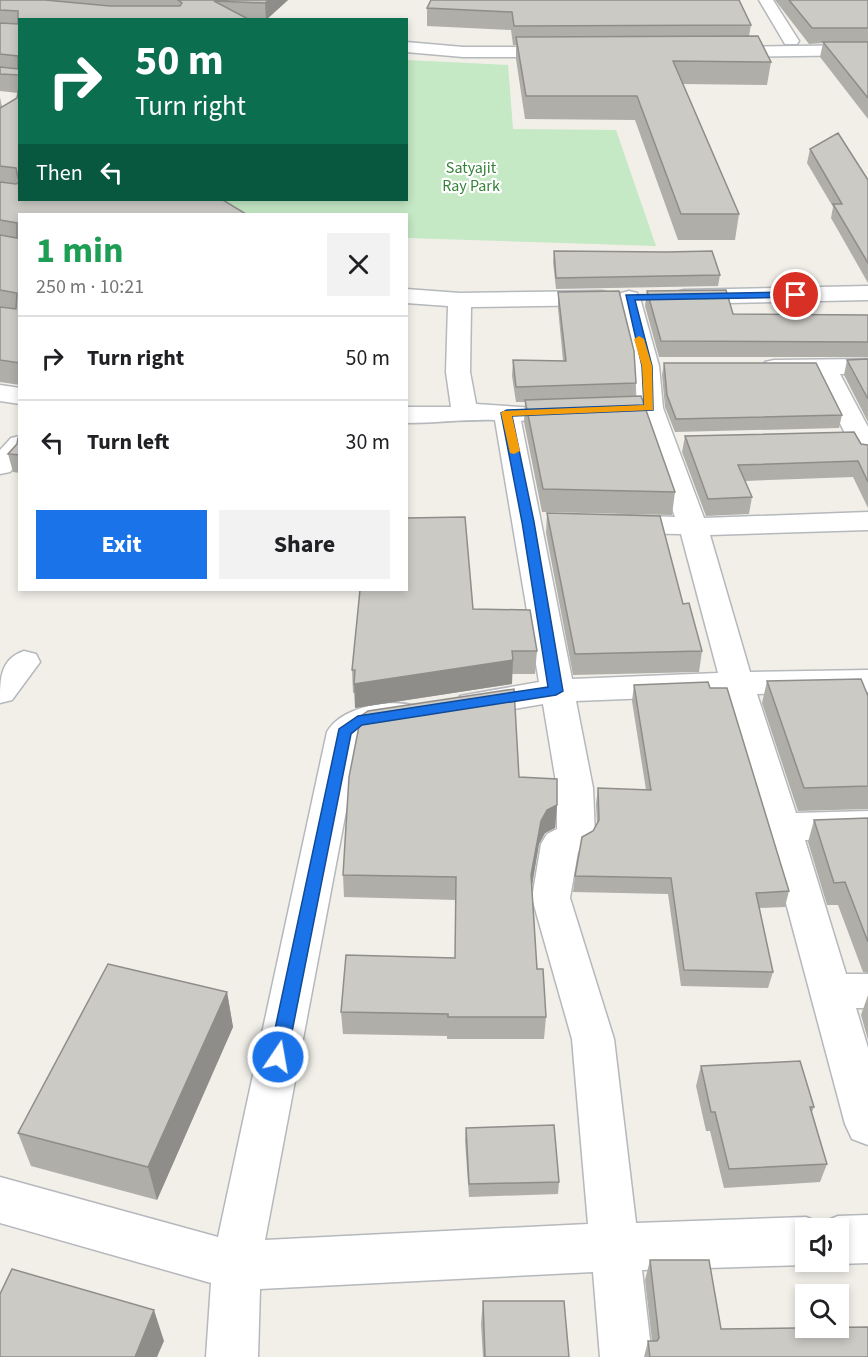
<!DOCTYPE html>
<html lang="en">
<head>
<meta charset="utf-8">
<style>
	:root { --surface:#fff; --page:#f2f2f2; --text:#202124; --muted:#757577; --line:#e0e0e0; --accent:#1a73e8 }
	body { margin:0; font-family:"Source Sans 3",sans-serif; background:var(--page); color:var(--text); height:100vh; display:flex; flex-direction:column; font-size:22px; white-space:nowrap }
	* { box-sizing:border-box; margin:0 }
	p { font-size:20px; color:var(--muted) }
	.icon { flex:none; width:33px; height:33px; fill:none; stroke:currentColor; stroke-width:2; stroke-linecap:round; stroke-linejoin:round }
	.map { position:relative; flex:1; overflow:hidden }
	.side { position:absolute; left:18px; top:213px; width:390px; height:378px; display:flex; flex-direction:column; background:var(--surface); border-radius:0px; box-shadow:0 3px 9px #0003 }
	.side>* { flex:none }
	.hud { position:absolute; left:18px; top:18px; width:390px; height:183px; border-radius:0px; box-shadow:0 3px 9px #0003; background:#0b6e4f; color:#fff; overflow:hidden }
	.buttons { position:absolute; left:795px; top:1218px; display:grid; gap:12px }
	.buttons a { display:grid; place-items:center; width:54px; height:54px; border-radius:0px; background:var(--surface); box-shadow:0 3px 9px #0003; font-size:30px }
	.pin { position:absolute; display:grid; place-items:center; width:51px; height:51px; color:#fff; margin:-26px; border:3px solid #fff; border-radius:50%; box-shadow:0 2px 6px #0007 }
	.me { position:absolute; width:66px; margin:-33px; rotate:12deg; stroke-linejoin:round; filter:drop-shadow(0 0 4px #0008) }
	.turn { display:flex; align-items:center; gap:21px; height:126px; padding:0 18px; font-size:27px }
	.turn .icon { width:78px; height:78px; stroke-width:2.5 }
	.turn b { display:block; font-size:42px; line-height:51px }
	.then { display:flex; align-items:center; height:57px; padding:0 18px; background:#0003; gap:12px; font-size:22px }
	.round { display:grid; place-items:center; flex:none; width:63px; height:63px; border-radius:0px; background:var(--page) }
	.summary { display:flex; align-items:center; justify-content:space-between; height:102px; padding:0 18px }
	h1 { font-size:36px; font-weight:700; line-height:45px; color:#1e9e55 }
	.primary-button { display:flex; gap:12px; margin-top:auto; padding:12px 18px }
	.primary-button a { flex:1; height:69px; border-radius:0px; background:var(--accent); color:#fff; font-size:24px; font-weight:700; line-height:69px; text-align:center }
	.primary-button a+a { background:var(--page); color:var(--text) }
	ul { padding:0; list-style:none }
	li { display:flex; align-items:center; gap:18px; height:84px; padding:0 18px; border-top:2px solid var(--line) }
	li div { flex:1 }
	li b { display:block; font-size:22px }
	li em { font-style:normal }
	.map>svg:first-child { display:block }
	.green { fill:#c5e8c5 }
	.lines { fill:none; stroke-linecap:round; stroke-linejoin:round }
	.minor-casing { stroke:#b5b8bc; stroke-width:3 }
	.minor { fill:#fff; fill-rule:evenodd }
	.wall { fill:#afaea9 }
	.shaded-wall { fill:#8f8d8a }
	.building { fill:#cccac5; stroke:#8f8d8a; stroke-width:1.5 }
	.route { fill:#1a73e8; stroke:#114b97; stroke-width:1.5 }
	.slow { fill:#f59e0b }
	.labels { text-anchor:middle; stroke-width:4.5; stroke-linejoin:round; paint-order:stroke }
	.far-park-label { font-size:16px; fill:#348238; stroke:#fff }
</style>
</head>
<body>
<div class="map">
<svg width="868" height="1357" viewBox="0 0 868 1357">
	<rect width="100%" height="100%" fill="#f1efe8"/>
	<path class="green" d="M 407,60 L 508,65 L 513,129 L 616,130 L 656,246 L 407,238 L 406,214 L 175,214 L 189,200 L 406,200 Z"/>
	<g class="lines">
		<defs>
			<path id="minor" d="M 759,0 L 773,0 L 799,41 L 797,44 L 785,44 Z
				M 406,42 L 463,47 L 561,47 L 569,52 L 561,57 L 463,57 L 406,52 Z
				M 868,45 L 868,55 L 720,57 L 712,52 L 720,47 Z
				M 868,286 L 868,300 L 684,304 L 676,302 L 673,297 L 676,292 L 684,290 Z
				M 406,289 L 460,293 L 602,291 L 610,293 L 613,298 L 610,303 L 602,305 L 471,307 L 470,372 L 476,404 L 536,408 L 540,413 L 536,418 L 521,421 L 572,679 L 718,673 L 681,534 L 618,533 L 608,530 L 604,524 L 608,518 L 618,515 L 675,517 L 637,408 L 635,366 L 618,298 L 621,293 L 629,291 L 637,293 L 640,298 L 659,366 L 663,408 L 704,518 L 868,512 L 868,530 L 710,535 L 750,672 L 868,670 L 868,692 L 757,694 L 796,813 L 868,811 L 868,839 L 805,840 L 846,974 L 868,974 L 868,1008 L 856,1008 L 868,1048 L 868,1145 L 852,1139 L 845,1124 L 778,873 L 724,695 L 576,701 L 593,788 L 595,836 L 589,846 L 578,852 L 570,898 L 614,1039 L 636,1223 L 806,1217 L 821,1223 L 838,1216 L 868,1215 L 868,1263 L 838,1264 L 833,1262 L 838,1262 L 838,1228 L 806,1228 L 806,1262 L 814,1262 L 806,1265 L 642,1270 L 652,1357 L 600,1357 L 593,1272 L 260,1289 L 258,1357 L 206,1357 L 211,1283 L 0,1223 L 0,1177 L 218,1237 L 327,732 C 341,707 389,698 415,706 L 420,714 L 415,722 L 368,731 L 360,737 L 265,1240 L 588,1224 L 572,1039 L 532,898 L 541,844 L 547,834 L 557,829 L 557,788 L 543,704 L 472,716 L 460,712 L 455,704 L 460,696 L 539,682 L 495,420 C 465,419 437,423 406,423 L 406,407 L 451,407 L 446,372 L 448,306 L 406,303 Z
				M 868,359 L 868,373 L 840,374 L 868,427 L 868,461 L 859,459 L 855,453 L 815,374 L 774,374 L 765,372 L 762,367 L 765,362 L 774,360 Z
				M 0,385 L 20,388 L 20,404 L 0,401 Z
				M 20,436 L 20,461 L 10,472 L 0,474 L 0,450 L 11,438 Z
				M 24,651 L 36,654 L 40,662 L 12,700 L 0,703 C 0,679 0,659 24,651 Z"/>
		</defs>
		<use href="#minor" class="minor-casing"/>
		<use href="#minor" class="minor"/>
	</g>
	<path class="wall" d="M 0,0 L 288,0 L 266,20 L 20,20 L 20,385 L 0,382 L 0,97 L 2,107 L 17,98 L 18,93 L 0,91 Z
		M 431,0 L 751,25 L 749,36 L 771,62 L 767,85 L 683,84 L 739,214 L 735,240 L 678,240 L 635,120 L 525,119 L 516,59 L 516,45 L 513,45 L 511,30 L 427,26 L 427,8 Z
		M 775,0 L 868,0 L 868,119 L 820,57 L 823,43 L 809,44 Z
		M 810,149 L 868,180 L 868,283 L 831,218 L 833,207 L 807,163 Z
		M 554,251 L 720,275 L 718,286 L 556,289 L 553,262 Z
		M 647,291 L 733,314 L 868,315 L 868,357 L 659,357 L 645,306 Z
		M 558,292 L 636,383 L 635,396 L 675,492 L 672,515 L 542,512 L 524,422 L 525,402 L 516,402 L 512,376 L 513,360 L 563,361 L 558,308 Z
		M 868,359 L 868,422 L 844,375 L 847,360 Z
		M 664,363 L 842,415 L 839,428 L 675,432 L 665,407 L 662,375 Z
		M 20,436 L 20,473 L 13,472 L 8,454 L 17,444 Z
		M 685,436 L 861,444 L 868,445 L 868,508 L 853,477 L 745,481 L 752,497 L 749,514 L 706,516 L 682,452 Z
		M 547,513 L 683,604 L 702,651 L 699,672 L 573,675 L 546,533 Z
		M 326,590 L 406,590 L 473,609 L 537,651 L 535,674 L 512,674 L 512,684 L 355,708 L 355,693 L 353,693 L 352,670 L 360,591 L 327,591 Z
		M 767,681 L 868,696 L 868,809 L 798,811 L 762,703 Z
		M 634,685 L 710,688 L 789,891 L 785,907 L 759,908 L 773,972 L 768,988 L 681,986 L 668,894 L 573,892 L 575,876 L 593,831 L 597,824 L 596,804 L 598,788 L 646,790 L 632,701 Z
		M 519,777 L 557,805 L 555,828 L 545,833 L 539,844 L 532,884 L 537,969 L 546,1017 L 544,1039 L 447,1039 L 447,1036 L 343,1034 L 341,1012 L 455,958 L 456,900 L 344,897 L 343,875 Z
		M 868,818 L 868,973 L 863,972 L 838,905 L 827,905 L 808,842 L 814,820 Z
		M 227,992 L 233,1027 L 157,1200 L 31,1166 L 18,1133 Z
		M 868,995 L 868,1040 L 861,1015 Z
		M 701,1066 L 814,1107 L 812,1112 L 827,1164 L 820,1182 L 724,1188 L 710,1131 L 706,1131 L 696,1086 Z
		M 466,1128 L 559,1182 L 558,1194 L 469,1197 L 465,1141 Z
		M 650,1260 L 721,1329 L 868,1357 L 644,1357 L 648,1341 L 652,1341 L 645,1280 Z
		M 483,1301 L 569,1357 L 483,1357 L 481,1324 Z"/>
	<path class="shaded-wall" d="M 269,0 L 288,0 L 266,20 L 265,3 Z
		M 513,660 L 512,684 L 355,708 L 354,684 Z
		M 557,805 L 555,828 L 545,833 L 539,844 L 530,898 L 531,875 L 541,821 L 547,810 Z
		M 227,992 L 233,1027 L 157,1200 L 148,1167 Z
		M 154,1310 L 164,1341 L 157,1357 L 135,1357 Z"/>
	<path class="building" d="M 0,0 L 45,0 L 110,6 L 180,6 L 182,3 L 178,0 L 269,0 L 265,3 L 214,1 L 250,20 L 20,20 L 20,75 L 0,74 L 0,67 L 18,69 L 18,56 L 0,54 L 0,23 L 18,24 L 18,11 L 0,10 Z
		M 431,0 L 739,0 L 751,25 L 514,26 L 512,12 L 427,8 Z
		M 789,0 L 868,0 L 868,28 L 812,28 Z
		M 758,36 L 771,62 L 673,61 L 739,214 L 681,214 L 637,96 L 526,96 L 516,37 Z
		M 823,42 L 868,42 L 868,98 Z
		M 19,87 L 20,87 L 20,178 L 18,178 L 16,168 L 0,166 L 0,108 L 17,98 Z
		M 838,133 L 868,180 L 868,263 L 833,204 L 842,204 L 810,149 Z
		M 0,182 L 16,184 L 20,182 L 20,200 L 223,200 L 246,214 L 20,214 L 20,363 L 0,360 L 0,307 L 16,309 L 17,293 L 0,290 L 0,235 L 17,238 L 17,223 L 0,220 Z
		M 554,251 L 666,252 L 712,251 L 720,275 L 556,278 Z
		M 726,290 L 733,314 L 868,315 L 868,342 L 661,341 L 647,291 Z
		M 619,291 L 634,351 L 636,383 L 516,387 L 513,360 L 566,361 L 558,292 Z
		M 868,359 L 868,399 L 847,360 Z
		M 664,363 L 816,363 L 842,415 L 676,419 L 667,395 Z
		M 641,396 L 675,492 L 543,489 L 525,400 Z
		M 854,432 L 861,444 L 868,445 L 868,482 L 858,461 L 738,465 L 752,497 L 708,499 L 685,436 Z
		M 20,436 L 20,455 L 8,454 L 17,444 L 18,438 Z
		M 547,513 L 660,516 L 683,604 L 689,603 L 702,651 L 575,654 Z
		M 465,517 L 473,609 L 530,610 L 537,651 L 512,651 L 513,660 L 354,684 L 355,670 L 352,670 L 360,590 L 406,590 L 406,518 Z
		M 861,679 L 868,696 L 868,786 L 804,788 L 767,681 Z
		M 708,682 L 710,688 L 727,688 L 789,891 L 756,893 L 773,972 L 684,970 L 671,878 L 575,876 L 582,837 L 593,831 L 599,820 L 598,788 L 651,790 L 634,685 Z
		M 514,689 L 519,777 L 557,779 L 557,805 L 547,810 L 541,821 L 531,875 L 537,969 L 543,969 L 546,1017 L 448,1017 L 448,1014 L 341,1012 L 346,955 L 455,958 L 456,877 L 343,875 L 349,777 L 361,716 L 368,711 Z
		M 868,818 L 868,942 L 845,882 L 834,883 L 814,820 Z
		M 108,964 L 227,992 L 148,1167 L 18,1133 Z
		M 800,1061 L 814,1107 L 810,1107 L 827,1164 L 729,1169 L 715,1112 L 711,1112 L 701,1066 Z
		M 554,1125 L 559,1182 L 469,1184 L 466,1128 Z
		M 650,1260 L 709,1260 L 721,1329 L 868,1327 L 868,1357 L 650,1357 L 648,1341 L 657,1341 L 659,1338 Z
		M 12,1269 L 154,1310 L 135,1357 L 0,1357 L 0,1294 Z
		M 483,1301 L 564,1301 L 569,1357 L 485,1357 Z"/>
	<path class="route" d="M 796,292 L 800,293 L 800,297 L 635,300 L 652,366 L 653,410 L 512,416 L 534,522 L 563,691 L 556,695 L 362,725 L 351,734 L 287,1057 L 284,1063 L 278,1065 L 272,1063 L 269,1057 L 339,729 L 358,716 L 548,687 L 522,522 L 501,413 L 507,410 L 644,405 L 642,366 L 626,295 Z"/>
	<path class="slow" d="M 639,336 L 644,339 L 652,366 L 653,410 L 512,416 L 520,451 L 514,454 L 510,453 L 501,413 L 503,411 L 644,405 L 642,366 L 634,339 Z"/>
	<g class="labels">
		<g class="far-park-label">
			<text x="471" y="173">Satyajit<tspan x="471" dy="18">Ray Park</tspan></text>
		</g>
	</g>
</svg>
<div class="buttons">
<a><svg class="icon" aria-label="sound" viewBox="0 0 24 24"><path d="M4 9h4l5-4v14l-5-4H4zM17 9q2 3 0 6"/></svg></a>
<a><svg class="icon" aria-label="search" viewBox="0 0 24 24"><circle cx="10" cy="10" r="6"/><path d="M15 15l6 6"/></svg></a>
</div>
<div class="pin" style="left:796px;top:295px;background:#d93025"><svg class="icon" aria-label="arrive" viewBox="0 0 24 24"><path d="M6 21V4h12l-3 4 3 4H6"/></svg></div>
<svg class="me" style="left:278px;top:1057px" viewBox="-20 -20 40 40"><circle r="17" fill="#1a73e8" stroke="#fff" stroke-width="3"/><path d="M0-11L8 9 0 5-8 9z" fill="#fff"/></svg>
<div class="hud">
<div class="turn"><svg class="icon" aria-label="right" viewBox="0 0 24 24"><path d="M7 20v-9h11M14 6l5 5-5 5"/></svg><div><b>50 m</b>Turn right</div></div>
<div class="then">Then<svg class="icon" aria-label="left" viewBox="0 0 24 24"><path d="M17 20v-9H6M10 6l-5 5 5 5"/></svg></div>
</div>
<section class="side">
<div class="summary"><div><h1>1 min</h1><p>250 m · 10:21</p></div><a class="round"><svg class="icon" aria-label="close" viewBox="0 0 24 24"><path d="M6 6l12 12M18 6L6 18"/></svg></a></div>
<ul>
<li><svg class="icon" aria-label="right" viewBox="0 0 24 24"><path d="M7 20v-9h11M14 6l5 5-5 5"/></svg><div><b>Turn right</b></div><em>50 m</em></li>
<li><svg class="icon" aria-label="left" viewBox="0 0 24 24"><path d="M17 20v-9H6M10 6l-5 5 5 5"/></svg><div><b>Turn left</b></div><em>30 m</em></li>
</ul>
<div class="primary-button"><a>Exit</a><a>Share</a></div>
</section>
</div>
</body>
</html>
